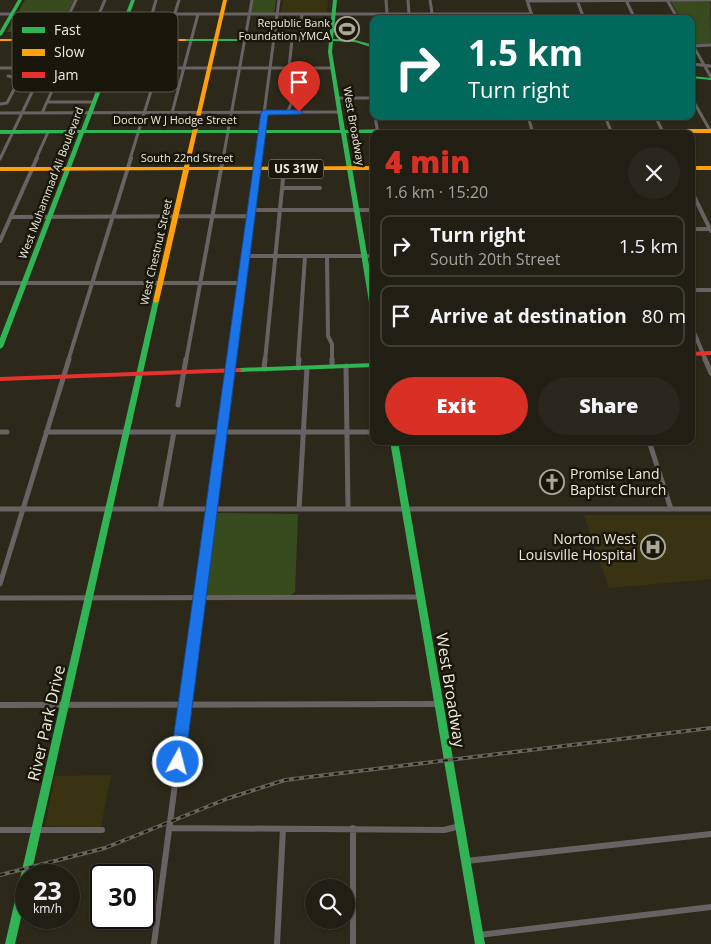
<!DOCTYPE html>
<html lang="en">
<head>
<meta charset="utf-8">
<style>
	:root { --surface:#211f14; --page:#29271d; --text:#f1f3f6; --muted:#a2a2a0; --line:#3e3d34; --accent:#d93025 }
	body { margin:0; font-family:"Open Sans",sans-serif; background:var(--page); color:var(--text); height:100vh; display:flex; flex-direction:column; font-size:19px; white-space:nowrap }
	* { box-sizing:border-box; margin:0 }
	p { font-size:16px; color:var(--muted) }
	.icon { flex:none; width:28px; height:28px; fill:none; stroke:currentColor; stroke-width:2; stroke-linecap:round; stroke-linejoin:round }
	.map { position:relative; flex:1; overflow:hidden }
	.drawer { position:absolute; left:370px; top:130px; width:325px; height:315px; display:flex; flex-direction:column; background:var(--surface); border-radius:10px; box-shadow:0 1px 4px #0004,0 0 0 1px var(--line) }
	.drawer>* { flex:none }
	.banner { position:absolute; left:370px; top:15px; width:325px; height:105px; border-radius:10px; box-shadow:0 1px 4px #0004,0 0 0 1px var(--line); background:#00695c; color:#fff; overflow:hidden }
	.tools { position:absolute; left:305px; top:879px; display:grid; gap:10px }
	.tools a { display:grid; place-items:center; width:50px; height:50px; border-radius:50%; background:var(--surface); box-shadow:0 1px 4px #0004,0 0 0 1px var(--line); font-size:25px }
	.speed { position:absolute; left:15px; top:864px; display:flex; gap:10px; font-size:25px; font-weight:700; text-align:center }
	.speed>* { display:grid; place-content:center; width:65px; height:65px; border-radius:50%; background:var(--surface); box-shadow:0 1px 4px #0004,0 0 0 1px var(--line); line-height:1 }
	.speed small { font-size:12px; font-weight:400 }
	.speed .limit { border:2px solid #111; border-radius:8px; background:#fff; color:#111 }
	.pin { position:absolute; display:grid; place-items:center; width:42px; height:42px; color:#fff; margin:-51px -21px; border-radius:50% 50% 50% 0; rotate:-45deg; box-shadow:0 0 5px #0007 }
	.pin .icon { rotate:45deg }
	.me { position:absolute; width:55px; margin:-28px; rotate:7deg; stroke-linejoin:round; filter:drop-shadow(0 0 4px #0008) }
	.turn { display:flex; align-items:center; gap:18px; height:105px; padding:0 15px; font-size:22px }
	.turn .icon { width:65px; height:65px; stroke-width:2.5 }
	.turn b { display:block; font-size:35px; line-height:42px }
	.round { display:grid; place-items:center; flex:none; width:52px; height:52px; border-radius:26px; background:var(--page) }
	.summary { display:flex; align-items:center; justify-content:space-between; height:85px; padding:0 15px }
	h1 { font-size:30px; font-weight:800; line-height:38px; color:var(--accent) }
	.button { display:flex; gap:10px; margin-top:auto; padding:10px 15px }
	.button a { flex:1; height:58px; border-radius:30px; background:var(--accent); color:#fff; font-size:20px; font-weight:800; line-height:58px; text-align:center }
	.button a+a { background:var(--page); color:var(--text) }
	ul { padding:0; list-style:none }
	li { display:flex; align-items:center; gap:15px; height:62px; margin:0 10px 8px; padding:0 5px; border:2px solid var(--line); border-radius:10px }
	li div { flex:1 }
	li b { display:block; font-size:19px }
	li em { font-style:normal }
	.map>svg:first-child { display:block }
	.built { fill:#3a3312 }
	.green { fill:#374b1f }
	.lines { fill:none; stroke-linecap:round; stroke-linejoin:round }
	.street-far3 { stroke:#686362; stroke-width:3 }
	.street-far2 { stroke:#686362; stroke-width:4 }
	.street-far1 { stroke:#686362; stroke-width:5 }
	.street { stroke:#686362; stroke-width:6 }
	.fast { fill:#30b455; fill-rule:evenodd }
	.slow { fill:#ff9f0a; fill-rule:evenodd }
	.jam { fill:#e5322d; fill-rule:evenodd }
	.rail-casing { stroke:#67645c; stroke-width:4 }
	.rail { stroke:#19160b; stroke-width:2; stroke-dasharray:5; stroke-linecap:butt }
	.route { fill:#1a73e8; stroke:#114b97 }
	.labels { text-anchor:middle; stroke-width:5; stroke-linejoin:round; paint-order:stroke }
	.far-poi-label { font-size:11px; fill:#efecdc; stroke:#19160b; text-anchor:end }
	.far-street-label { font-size:11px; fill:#efecdc; stroke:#19160b }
	.shield { fill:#19160b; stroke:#afac9d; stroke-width:1 }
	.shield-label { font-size:12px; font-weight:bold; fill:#efecdc }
	.poi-label { font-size:14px; fill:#efecdc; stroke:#19160b; text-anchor:start }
	.near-street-label { font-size:16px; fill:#efecdc; stroke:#19160b }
	.key { fill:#19160b; stroke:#59564a; stroke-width:1 }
	.key-label { font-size:14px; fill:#efecdc }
</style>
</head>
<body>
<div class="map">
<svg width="711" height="944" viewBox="0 0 711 944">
	<rect width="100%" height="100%" fill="#2c291b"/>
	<path class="built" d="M 283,0 L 328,0 L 327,13 L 281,13 Z
		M 584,515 L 711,515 L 711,579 L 609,588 Z
		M 111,775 L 101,827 L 45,826 L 55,776 Z"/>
	<path class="green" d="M 25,0 L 74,0 L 58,32 L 7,32 Z
		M 253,0 L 276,0 L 274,13 L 251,13 Z
		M 671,2 L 710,2 L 711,44 L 695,44 L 691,37 L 691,19 L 681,19 Z
		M 218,513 L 298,514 L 295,592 L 291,595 L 205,595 L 214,515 Z"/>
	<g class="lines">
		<path class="street-far3" d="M 386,0 L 387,14
			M 408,0 L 409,14
			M 430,0 L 433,19
			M 527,0 L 533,19
			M 577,0 L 584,19
			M 626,0 L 635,19
			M 667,0 L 678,19
			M 527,1 L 711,0
			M 0,14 L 12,14
			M 70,14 L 531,14
			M 99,14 L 105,0
			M 152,14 L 156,0
			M 300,40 L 302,14
			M 691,42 L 711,77
			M 692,46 L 711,45
			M 691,64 L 711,66
			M 289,67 L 292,40
			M 0,68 L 332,68
			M 75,68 L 88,40
			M 691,97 L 711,132
			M 337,98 L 374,98
			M 370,98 L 374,112
			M 47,102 L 94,102
			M 0,104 L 7,103 L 20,78 L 8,76
			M 0,113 L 340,112
			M 42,113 L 66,60
			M 172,113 L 198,14
			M 287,113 L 291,104 L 295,67
			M 375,116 L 378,134
			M 528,116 L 533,134
			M 605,116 L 612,134
			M 655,116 L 664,134
			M 0,159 L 76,0
			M 36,159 L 48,132
			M 130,159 L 179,0
			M 223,159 L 252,0
			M 258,159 L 279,0"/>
		<path class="street-far2" d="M 282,188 L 320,188
			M 691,190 L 711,231
			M 251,210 L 374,210
			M 11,217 L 251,216
			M 691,229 L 711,229
			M 0,241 L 37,158
			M 245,256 L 374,256
			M 327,256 L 328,336 L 332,344 L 332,361
			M 0,283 L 241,283
			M 691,290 L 711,290
			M 691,325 L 706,361
			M 68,361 L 131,158
			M 186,361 L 223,158
			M 231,361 L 258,158
			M 265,361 L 284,169
			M 298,361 L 305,256"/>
		<path class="street-far1" d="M 332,359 L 332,366
			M 705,359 L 711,373
			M 346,366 L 348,508
			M 298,368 L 299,359
			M 264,369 L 265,359
			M 178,405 L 186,359
			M 0,432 L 7,432
			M 46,432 L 374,432
			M 649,441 L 671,509
			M 0,509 L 711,509
			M 160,509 L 174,432
			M 299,509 L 307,368
			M 0,584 L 69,359
			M 0,598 L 421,597
			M 197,618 L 231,359"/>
		<path class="street" d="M 0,705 L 438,704
			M 169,828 L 444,830 L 460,826
			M 353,828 L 353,944
			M 0,830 L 102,830
			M 466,861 L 711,834
			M 479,935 L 711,907
			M 154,944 L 197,616
			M 277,944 L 283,829"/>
		<path class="fast" d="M 18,0 L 22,0 L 2,35 L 0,36 L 0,31 Z
			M 131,0 L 135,0 L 86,130 L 340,130 L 328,52 L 329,41 L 185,41 L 183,40 L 185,39 L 329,39 L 333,0 L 337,0 L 333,39 L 355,40 L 374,45 L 374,48 L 355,42 L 333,41 L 332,52 L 345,130 L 395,129 L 398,131 L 395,133 L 346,133 L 374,294 L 374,316 L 371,314 L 341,133 L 84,133 L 3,347 L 0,349 L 0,338 L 79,133 L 0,134 L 0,130 L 81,130 Z
			M 691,76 L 711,78 L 711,80 L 691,78 Z
			M 156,299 L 159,301 L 31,875 L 26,875 L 26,896 L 15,944 L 5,944 L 153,301 Z
			M 374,363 L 374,367 L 239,372 L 236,370 L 239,368 Z
			M 390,441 L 398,441 L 485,944 L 475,944 Z"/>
		<path class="slow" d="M 223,0 L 227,0 L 189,167 L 374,166 L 374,170 L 189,170 L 159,301 L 156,303 L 153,301 L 183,170 L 0,171 L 0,167 L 184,167 Z
			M 0,39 L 185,39 L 187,40 L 185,41 L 0,41 Z
			M 395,129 L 711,129 L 711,133 L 393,132 L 393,130 Z
			M 691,166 L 711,166 L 711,170 L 691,170 Z"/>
		<path class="jam" d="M 711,351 L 711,355 L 691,356 L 691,352 Z
			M 239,368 L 242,370 L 239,372 L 0,381 L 0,377 Z"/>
		<defs>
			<path id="rail" d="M 0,875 L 105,848 L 229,798 L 285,780 L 711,728"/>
		</defs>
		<use href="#rail" class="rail-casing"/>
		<use href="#rail" class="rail"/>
	</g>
	<path class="route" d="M 299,110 L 302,111 L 302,114 L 268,115 L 185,762 L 183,768 L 178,770 L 173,768 L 170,762 L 261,112 L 264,110 Z"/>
	<defs>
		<symbol id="stadium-ring" viewBox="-11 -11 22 22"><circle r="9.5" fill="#19160b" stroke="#aba898" stroke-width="1.5"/><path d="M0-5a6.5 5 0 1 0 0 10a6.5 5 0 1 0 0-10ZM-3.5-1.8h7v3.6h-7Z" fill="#aba898"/></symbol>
		<symbol id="church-ring" viewBox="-11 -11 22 22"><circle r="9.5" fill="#19160b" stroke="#aba898" stroke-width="1.5"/><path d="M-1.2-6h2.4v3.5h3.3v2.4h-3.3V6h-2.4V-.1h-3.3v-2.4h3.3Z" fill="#aba898"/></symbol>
		<symbol id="hospital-ring" viewBox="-11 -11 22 22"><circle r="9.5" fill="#19160b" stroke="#aba898" stroke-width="1.5"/><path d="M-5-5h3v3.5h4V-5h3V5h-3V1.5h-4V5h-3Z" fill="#aba898"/></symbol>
	</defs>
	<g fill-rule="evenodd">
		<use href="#stadium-ring" x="333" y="15" width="28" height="28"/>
		<use href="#church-ring" x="538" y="468" width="28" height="28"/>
		<use href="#hospital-ring" x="639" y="533" width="28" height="28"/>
	</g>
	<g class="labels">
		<g class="far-poi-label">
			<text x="330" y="27">Republic Bank<tspan x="330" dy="13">Foundation YMCA</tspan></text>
		</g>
		<g class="far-street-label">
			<text x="175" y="124">Doctor W J Hodge Street</text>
			<text transform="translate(354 126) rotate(80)" y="4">West Broadway</text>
			<text x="187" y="162">South 22nd Street</text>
			<text transform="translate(51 183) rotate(-69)" y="4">West Muhammad Ali Boulevard</text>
			<text transform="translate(156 252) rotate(-77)" y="4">West Chestnut Street</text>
		</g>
		<rect class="shield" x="268.5" y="159.5" width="55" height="19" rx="4"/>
		<g class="shield-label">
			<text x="296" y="173">US 31W</text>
		</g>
		<g class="poi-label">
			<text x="570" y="479">Promise Land<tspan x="570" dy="16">Baptist Church</tspan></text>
			<text x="636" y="544" text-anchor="end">Norton West<tspan x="636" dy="16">Louisville Hospital</tspan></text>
		</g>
		<g class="near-street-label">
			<text transform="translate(451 690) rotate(81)" y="6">West Broadway</text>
			<text transform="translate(46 723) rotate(-77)" y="6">River Park Drive</text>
		</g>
	</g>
	<rect x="12" y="12" width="166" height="80" rx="8" class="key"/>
	<rect x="22" y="27" width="23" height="6" fill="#30b455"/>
	<rect x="22" y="49" width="23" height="7" fill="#ff9f0a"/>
	<rect x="22" y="72" width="23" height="6" fill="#e5322d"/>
	<g class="key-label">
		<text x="54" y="35">Fast</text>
		<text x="54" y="57">Slow</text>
		<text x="54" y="80">Jam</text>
	</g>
</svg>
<div class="tools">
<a><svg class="icon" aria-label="search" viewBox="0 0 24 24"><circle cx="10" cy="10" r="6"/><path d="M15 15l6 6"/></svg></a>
</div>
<div class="speed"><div>23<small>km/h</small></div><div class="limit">30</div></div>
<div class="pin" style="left:299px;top:112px;background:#d93025"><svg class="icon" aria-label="arrive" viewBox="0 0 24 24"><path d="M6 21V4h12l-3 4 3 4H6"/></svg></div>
<svg class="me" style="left:178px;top:762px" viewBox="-20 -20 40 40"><circle r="17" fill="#1a73e8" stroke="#fff" stroke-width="3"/><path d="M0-11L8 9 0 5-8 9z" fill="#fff"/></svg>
<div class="banner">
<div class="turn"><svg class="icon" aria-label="right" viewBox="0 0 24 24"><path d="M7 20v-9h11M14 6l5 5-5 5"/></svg><div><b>1.5 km</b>Turn right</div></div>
</div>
<section class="drawer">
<div class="summary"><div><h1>4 min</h1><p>1.6 km · 15:20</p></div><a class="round"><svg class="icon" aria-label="close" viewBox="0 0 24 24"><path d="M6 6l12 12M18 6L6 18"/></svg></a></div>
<ul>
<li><svg class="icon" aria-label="right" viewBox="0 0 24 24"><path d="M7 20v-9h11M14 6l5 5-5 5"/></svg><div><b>Turn right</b><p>South 20th Street</p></div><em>1.5 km</em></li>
<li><svg class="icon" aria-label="arrive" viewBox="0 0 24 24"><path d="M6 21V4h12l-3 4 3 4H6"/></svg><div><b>Arrive at destination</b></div><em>80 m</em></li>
</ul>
<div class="button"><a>Exit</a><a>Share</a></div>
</section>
</div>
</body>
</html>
